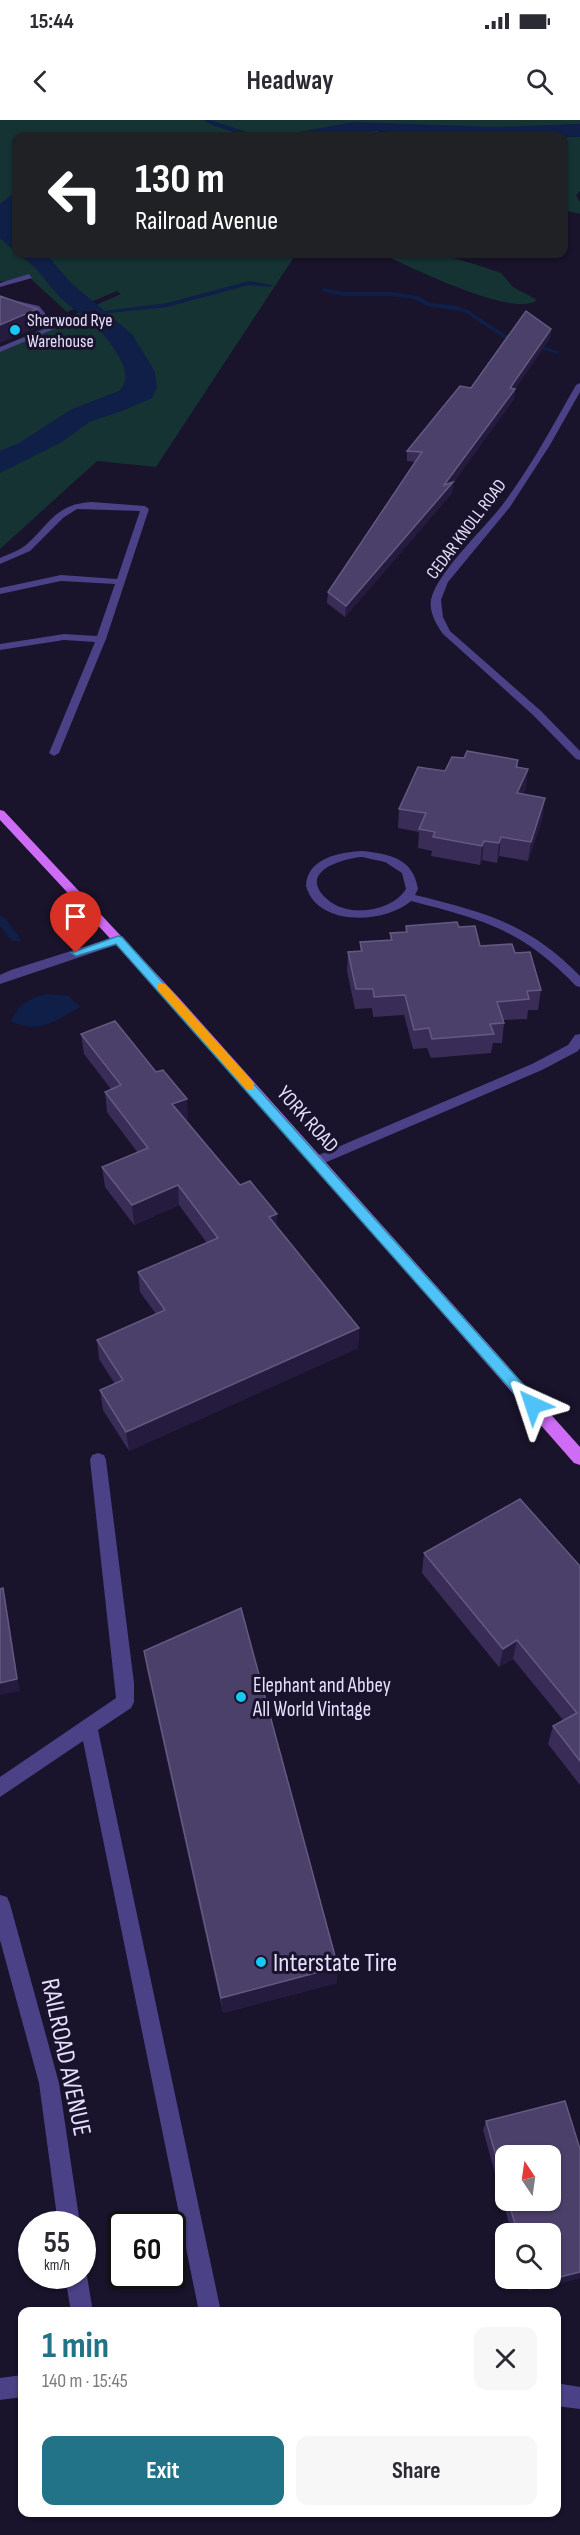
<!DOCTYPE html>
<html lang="en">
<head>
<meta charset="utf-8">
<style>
	:root { --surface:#fff; --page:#f7f7f7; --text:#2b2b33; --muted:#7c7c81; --accent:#227288 }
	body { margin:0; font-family:"Sofia Sans Condensed",sans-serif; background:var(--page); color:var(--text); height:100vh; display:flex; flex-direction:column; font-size:22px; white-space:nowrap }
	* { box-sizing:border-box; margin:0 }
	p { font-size:20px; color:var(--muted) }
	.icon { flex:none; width:33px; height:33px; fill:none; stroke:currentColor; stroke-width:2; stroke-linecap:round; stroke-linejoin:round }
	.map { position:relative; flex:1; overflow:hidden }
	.panel { position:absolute; left:18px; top:2187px; width:543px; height:210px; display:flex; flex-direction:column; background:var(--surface); border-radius:12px; box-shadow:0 2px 4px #0004 }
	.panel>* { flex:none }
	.top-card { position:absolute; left:12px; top:12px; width:556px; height:126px; border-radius:12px; box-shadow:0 2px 4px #0004; background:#202124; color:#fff; overflow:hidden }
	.needle { width:39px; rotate:347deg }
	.buttons { position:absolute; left:495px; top:2025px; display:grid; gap:12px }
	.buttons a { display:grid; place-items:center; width:66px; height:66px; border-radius:12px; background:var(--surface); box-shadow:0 2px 4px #0004; font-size:30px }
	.speed { position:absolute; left:18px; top:2091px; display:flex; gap:12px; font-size:30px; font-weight:700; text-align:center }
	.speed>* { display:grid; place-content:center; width:78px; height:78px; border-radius:50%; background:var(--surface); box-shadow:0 2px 4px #0004; line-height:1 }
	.speed small { font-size:15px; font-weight:400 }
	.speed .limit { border:3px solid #111; border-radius:9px; background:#fff; color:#111 }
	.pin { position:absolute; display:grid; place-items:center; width:51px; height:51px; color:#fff; margin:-62px -26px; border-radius:50% 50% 50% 0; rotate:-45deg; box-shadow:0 0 6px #0007 }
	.pin .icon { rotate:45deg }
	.me { position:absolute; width:66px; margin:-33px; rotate:318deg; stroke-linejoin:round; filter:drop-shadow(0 0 4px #0008) }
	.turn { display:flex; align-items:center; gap:21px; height:126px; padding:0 24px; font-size:27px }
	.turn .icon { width:78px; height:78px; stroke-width:2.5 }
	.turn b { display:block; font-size:42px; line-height:51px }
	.round { display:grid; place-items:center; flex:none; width:63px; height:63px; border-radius:12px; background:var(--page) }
	.head { display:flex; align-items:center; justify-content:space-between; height:102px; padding:0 24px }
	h1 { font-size:36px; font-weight:700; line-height:45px; color:var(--accent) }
	.action { display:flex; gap:12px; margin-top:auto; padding:12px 24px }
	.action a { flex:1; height:69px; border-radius:12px; background:var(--accent); color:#fff; font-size:24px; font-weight:700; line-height:69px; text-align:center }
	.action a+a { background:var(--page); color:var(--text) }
	.status { display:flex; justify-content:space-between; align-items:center; height:42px; padding:0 30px; background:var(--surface); direction:ltr }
	.status svg { height:16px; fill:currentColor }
	header { display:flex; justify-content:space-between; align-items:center; height:78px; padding:0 24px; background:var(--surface); font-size:27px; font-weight:700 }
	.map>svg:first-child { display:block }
	.green { fill:#163334 }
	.water { fill:#0f1f48 }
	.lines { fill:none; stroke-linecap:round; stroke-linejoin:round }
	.stream { fill:#0f1f48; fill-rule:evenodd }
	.service { fill:#4a4187; fill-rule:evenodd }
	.minor { fill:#4a4187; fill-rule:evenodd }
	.tertiary { fill:#4a4187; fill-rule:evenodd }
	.primary { fill:#cf6cf6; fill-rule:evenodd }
	.wall { fill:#392d57; fill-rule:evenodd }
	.shaded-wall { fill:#241b3e }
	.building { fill:#4b4069; stroke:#645980; stroke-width:1.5 }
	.route { fill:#4fc3f7; stroke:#337fa1; stroke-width:1.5 }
	.slow { fill:#f59e0b }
	.poi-dot { fill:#17c8f1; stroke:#19132b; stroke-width:2 }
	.labels { text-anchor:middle; stroke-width:6; stroke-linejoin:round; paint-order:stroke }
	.far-poi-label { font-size:18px; fill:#e5dffd; stroke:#19132b; text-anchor:start }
	.far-street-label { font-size:18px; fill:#e5dffd; stroke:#19132b }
	.street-label { font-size:21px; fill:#e5dffd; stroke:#19132b }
	.poi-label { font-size:21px; fill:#e5dffd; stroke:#19132b; text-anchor:start }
	.near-poi-label { font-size:26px; fill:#e5dffd; stroke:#19132b; text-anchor:start }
	.near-street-label { font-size:26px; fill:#e5dffd; stroke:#19132b }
</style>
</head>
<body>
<div class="status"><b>15:44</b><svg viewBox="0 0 49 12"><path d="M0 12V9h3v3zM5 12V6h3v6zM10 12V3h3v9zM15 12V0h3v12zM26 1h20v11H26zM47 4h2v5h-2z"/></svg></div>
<header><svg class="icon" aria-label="back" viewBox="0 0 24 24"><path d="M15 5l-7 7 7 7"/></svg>Headway<svg class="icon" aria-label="search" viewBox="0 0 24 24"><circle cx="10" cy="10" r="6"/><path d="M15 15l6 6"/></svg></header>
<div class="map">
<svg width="580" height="2415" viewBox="0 0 580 2415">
	<rect width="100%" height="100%" fill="#19132b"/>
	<path class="green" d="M 0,0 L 580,0 L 580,4 L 458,10 L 385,3 L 375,16 L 16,16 L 16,134 L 296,134 L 156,347 L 97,341 L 0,429 L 0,227 L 121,174 L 117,171 L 67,192 L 30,158 L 15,163 L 0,161 Z
		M 564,17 L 580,17 L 580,71 L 576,75 L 580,82 L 580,94 L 564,90 Z
		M 382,134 L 438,134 L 471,143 L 501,153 L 513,167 L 537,180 C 515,199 408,146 382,134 Z"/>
	<path class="water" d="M 353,2 L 498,7 L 580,4 L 580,17 L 444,16 L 377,11 L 344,16 L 278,16 Z
		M 16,71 L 16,134 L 46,134 L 71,163 L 132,214 L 155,252 L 157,268 L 152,278 L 125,290 L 89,302 L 62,322 L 0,353 L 0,331 L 19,323 L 72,289 L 119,271 C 137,255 113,226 101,212 C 91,200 74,191 62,179 C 52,170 45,158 35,148 C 24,137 11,129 0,118 L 0,84 Z
		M 45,874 L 69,876 L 80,887 C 56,901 38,915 11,901 C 18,885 28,879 45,874 Z"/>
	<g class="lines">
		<path class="stream" d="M 203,0 L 210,0 L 259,16 C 247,17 213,7 203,0 Z
			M 249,161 L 273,165 L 270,167 L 249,165 L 167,187 L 91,195 L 88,193 L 167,183 Z
			M 323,168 L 343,172 L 391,172 L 418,176 L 431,183 L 453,185 L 468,190 L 506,215 L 561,232 L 557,234 L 502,217 L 464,192 L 427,186 L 414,179 L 391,176 L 343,176 L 321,171 Z
			M 0,796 L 4,797 L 21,819 L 20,821 L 12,821 L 0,806 Z"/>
		<path class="service" d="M 0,177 L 39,186 L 55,205 L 54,209 L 0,232 L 0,227 L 47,208 L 47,205 L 33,190 L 0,181 Z
			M 92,382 L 145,386 L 149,389 L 106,519 L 59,633 L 54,636 L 49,633 L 95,522 L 64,520 L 0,530 L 0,524 L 64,514 L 97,516 L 115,464 L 61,461 L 0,474 L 0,468 L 61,455 L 117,459 L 140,391 L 77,389 L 63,398 L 30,431 L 0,444 L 0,438 C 8,434 19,431 26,425 C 51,403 55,384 92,382 Z
			M 362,731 C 390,734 413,738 418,769 L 415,775 C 484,792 528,803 580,856 L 580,867 L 576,866 C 521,809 484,800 411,781 C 385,804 317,807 306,766 C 307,738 340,732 362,731 ZM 362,737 L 385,742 L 402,753 L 406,769 C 392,792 347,798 327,779 C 297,752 341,739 362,737 Z
			M 580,914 L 580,928 L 578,931 L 542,950 L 322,1044 L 317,1046 L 310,1041 L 312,1038 L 532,944 L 568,925 L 575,915 Z
			M 98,1333 L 104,1335 L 106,1340 L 134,1563 L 134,1582 L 131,1588 L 98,1610 L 221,2192 L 199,2192 L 83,1621 L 0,1677 L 0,1657 L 116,1578 L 90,1340 L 92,1335 Z"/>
		<path class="minor" d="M 29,154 L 32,158 L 0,167 L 0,163 Z
			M 580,263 L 580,272 L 550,325 L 510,387 L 448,462 L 441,480 L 443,497 L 450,511 L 541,591 L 580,631 L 580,640 L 576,639 L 533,595 L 443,514 C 436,504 429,492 431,480 C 436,453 486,407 503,384 C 531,347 553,305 576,265 Z
			M 118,816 L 122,817 L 122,823 L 0,864 L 0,855 L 11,850 Z
			M 0,1775 L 7,1777 L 10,1784 L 59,1963 L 80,2104 L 58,2104 L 39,1963 L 0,1820 Z
			M 82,2148 L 87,2156 L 93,2192 L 71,2192 L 65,2156 L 82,2156 Z"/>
		<path class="tertiary" d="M 22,2255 L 22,2277 L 0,2280 L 0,2258 Z
			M 556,2263 L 580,2267 L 580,2289 L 556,2286 Z"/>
		<path class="primary" d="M 0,690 L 4,691 L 179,878 L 580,1327 L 580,1345 L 574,1343 L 171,884 L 0,700 Z"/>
	</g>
	<path class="wall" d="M 551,209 L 550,218 L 515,269 L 514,279 L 453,363 L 452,373 L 345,497 L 327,483 L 328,472 L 416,342 L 407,341 L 407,331 L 471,268 Z
		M 464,638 L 518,640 L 518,647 L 526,668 L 523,674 L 543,697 L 528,741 L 499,736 L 497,743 L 482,740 L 480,745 L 431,736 L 432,731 L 418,728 L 419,712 L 398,708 L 399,689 L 445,651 Z
		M 406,806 L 459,807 L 480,826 L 515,833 L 541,870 L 538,890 L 528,890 L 527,899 L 503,900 L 504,903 L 502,923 L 493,923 L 491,933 L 431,938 L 427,928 L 413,929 L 404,895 L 373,897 L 372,888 L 355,889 L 347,851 L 348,832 L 360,831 L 360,822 L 390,820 L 390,813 L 405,812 Z
		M 81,914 L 188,999 L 185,1000 L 277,1107 L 359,1208 L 358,1228 L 129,1331 L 103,1290 L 100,1270 L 115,1264 L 99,1239 L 97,1220 L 156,1194 L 140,1172 L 138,1152 L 207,1123 L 179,1085 L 134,1105 L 105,1067 L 102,1047 L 138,1033 L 107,992 L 105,972 L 111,969 L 84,934 Z
		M 424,1433 L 580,1446 L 580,1665 L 548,1624 L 553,1606 L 563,1600 L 513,1539 L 499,1547 L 422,1453 Z
		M 144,1531 L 337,1863 L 223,1893 L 147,1550 Z
		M 486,2001 L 580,2029 L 580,2158 L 529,2171 L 525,2158 L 550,2158 L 550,2114 L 512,2114 L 483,2010 ZM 506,2036 L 550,2080 L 506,2080 Z"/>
	<path class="shaded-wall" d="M 37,189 L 39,207 L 0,223 L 0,205 Z
		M 551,209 L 550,218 L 515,269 L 514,279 L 453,363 L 452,373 L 345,497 L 346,486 L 444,365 Z
		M 528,649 L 526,668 L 515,693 L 517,673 Z
		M 545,678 L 543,697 L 528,741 L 531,722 Z
		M 501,717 L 499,736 L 497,743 L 499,723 Z
		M 484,721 L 482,740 L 480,745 L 482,726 Z
		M 187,979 L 188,999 L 174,1005 L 172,984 Z
		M 178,1065 L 179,1085 L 134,1105 L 132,1085 Z
		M 277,1094 L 277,1114 L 269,1097 Z
		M 359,1208 L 358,1228 L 129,1331 L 126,1312 Z
		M 3,1468 L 6,1481 L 20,1571 L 0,1575 Z
		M 517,1520 L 513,1539 L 499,1547 L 503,1529 Z
		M 338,1847 L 337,1863 L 223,1893 L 221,1878 Z
		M 580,2152 L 580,2158 L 529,2171 L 532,2164 Z"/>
	<path class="building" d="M 0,176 L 37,189 L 0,205 Z
		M 526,191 L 551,209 L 510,268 L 515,269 L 444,365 L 453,362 L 346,486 L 328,472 L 422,332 L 407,331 L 460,266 L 471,268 Z
		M 467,631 L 518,640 L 516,647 L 528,649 L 517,673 L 545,678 L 531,722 L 501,717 L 499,723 L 484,721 L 482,726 L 433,717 L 435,712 L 419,709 L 426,693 L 399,689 L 418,647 L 445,651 L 452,637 L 464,638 Z
		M 457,802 L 459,807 L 475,806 L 480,826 L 512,824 L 515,833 L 530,832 L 541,870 L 527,871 L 529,879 L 497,882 L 504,903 L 490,904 L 494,914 L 432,919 L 429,908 L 414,910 L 405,875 L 374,877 L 373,869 L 356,869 L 348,832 L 362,831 L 360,822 L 392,820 L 390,813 L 407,812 L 406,806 Z
		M 115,901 L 156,952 L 163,950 L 187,979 L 172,984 L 240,1065 L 250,1061 L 277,1094 L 269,1097 L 359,1208 L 126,1312 L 100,1270 L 123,1260 L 97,1220 L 165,1190 L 138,1152 L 218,1118 L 178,1065 L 132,1085 L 102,1047 L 148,1028 L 105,972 L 121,965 L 81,914 Z
		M 520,1379 L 580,1446 L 580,1641 L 553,1606 L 577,1593 L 517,1520 L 503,1529 L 424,1433 Z
		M 3,1468 L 17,1559 L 0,1563 L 0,1469 Z
		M 241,1488 L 338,1847 L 221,1878 L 144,1531 Z
		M 565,1981 L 580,2029 L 580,2152 L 532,2164 L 531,2158 L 550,2158 L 550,2114 L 518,2114 L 508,2080 L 550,2080 L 550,2036 L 506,2036 L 506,2071 L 486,2001 Z"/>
	<path class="route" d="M 118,816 L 122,817 L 538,1281 L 540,1285 L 538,1289 L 528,1289 L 116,824 L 76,836 L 71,833 Z"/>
	<path class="slow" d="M 161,863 L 165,864 L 254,963 L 254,969 L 246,969 L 157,869 L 157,864 Z"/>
	<g class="poi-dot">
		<circle cx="15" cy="210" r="6"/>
		<circle cx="241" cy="1577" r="6"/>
		<circle cx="261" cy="1842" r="6"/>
	</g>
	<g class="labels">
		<g class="far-poi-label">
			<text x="27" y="206">Sherwood Rye<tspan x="27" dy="21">Warehouse</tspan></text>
		</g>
		<g class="far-street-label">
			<text transform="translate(466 409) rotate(-53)" y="6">CEDAR KNOLL ROAD</text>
		</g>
		<g class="street-label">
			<text transform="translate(308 999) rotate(48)" y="7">YORK ROAD</text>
		</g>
		<g class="poi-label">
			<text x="253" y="1572">Elephant and Abbey<tspan x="253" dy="24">All World Vintage</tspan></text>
		</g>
		<g class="near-poi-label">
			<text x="273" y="1851">Interstate Tire</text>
		</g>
		<g class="near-street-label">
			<text transform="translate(67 1937) rotate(78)" y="9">RAILROAD AVENUE</text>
		</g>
	</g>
</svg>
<div class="buttons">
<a><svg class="needle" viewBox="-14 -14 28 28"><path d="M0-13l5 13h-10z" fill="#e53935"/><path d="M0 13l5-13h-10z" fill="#7c7c81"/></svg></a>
<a><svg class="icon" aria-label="search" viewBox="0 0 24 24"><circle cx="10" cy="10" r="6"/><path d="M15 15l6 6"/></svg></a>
</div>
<div class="speed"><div>55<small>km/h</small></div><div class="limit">60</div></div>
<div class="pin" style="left:76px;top:833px;background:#d93025"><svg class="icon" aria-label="arrive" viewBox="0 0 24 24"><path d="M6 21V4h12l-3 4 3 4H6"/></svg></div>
<svg class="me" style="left:533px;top:1285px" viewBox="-20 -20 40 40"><path d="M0-17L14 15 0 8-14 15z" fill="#4fc3f7" stroke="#fff" stroke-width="4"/></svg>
<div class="top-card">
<div class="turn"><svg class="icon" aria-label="left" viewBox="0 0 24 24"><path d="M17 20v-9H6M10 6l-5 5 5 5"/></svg><div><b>130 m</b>Railroad Avenue</div></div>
</div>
<section class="panel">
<div class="head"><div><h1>1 min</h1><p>140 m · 15:45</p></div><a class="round"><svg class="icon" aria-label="close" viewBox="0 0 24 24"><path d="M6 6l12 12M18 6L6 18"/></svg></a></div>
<div class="action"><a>Exit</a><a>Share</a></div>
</section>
</div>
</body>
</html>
